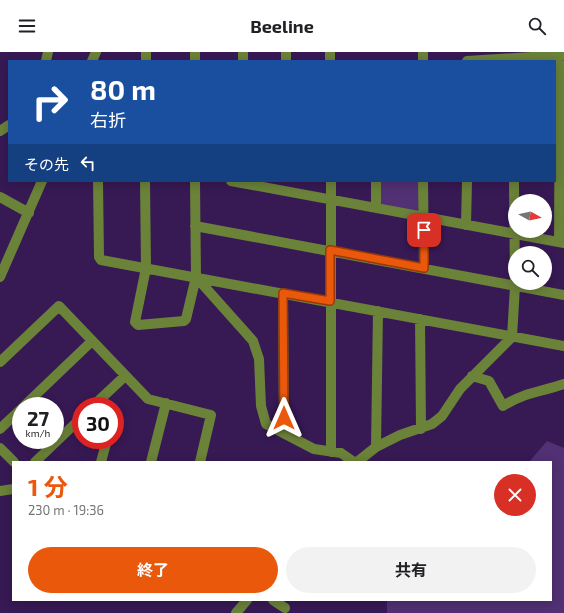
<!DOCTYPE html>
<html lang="ja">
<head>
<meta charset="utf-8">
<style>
	:root { --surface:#fff; --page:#f2f2f2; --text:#202124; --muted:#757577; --accent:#ea580c }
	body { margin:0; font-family:"Exo 2","Noto Sans JP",sans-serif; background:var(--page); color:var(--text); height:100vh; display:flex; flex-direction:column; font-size:15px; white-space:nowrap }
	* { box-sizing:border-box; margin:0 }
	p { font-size:13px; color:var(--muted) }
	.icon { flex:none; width:22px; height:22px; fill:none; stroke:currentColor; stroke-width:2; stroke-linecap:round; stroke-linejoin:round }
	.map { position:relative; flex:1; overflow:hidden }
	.sheet { position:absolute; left:12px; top:409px; width:540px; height:140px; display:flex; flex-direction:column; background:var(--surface); border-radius:0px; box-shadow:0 2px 10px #0003 }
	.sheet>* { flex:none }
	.guide { position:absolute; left:8px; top:8px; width:548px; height:122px; border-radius:0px; box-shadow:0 2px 10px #0003; background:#1a4fa0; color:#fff; overflow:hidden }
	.needle { width:26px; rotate:98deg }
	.fabs { position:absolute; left:508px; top:142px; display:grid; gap:8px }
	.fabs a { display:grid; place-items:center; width:44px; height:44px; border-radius:50%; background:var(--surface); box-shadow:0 2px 10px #0003; font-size:20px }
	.speed { position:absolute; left:12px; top:345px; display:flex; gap:8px; font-size:20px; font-weight:700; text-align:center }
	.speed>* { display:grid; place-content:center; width:52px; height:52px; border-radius:50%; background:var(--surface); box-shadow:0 2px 10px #0003; line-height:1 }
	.speed small { font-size:10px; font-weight:400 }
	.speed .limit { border:6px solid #d22; background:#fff; color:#111 }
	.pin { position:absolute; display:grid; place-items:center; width:34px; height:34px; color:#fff; margin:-17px; border-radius:8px; box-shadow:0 2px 6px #0006 }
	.me { position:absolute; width:44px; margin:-22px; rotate:0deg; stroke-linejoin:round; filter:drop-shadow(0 0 3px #0008) }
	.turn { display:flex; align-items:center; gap:14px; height:84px; padding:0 16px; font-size:18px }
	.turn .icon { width:52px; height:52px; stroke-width:2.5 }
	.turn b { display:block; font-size:28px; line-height:34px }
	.then { display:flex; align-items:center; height:38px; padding:0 16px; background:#0003; gap:8px; font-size:15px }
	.round { display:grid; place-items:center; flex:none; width:42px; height:42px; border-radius:21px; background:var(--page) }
	.head { display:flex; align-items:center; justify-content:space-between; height:68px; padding:0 16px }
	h1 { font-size:24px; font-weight:700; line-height:30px; color:var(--accent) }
	.cta { display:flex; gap:8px; margin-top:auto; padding:8px 16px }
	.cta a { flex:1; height:46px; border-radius:24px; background:var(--accent); color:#fff; font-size:16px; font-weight:700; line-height:46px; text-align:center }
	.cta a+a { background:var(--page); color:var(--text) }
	header { display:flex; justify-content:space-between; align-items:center; height:52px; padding:0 16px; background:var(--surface); font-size:18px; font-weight:700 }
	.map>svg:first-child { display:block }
	.green { fill:#513073 }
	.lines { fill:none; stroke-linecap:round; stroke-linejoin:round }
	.minor { stroke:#6b8239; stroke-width:10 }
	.route-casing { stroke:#983908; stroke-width:10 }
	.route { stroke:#ea580c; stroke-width:7 }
</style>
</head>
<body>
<header><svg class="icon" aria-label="menu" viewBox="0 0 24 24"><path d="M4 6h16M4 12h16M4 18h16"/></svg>Beeline<svg class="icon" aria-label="search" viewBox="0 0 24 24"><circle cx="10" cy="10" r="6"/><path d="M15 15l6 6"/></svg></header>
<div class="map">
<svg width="564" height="561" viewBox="0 0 564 561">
	<rect width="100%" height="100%" fill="#371954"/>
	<path class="green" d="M 380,129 L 418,129 L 418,159 L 383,154 L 381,151 Z
		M 547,389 L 564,396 L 564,561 L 387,561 L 387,548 L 551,548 L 551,410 L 529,410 Z"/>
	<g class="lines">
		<path class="minor" d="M 146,0 L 146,9
			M 195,0 L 195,9
			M 423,0 L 423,9
			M 46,9 L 48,0
			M 92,9 L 96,0
			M 243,9 L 243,0
			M 286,9 L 286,0
			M 330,9 L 330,0
			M 467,9 L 564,3
			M 0,79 L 9,73
			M 98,129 L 99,205 L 101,208 L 564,294
			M 145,129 L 146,216 L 135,270 L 138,273 L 184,269 L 186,267 L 196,225 L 195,129
			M 231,129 L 564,191
			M 331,129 L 331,400
			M 423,129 L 424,216
			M 0,145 L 29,161
			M 376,156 L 376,129
			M 466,173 L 467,129
			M 195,174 L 564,243
			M 559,190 L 560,4
			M 0,225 L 42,129
			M 196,225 L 253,289 L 259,307 L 261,354 L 266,372 L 314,397 L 341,401 L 354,410
			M 283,241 L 284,381
			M 420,267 L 421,377
			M 0,310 L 59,254 L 148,347 L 211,363 L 200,410
			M 472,324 L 489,329 L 503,354 C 525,340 541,340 564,332
			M 24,354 L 92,289
			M 93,354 L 125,324
			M 0,377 L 21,357
			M 376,395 L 378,259
			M 0,396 L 14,410
			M 35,410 L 81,366
			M 101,410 L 107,388
			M 151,410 L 166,351
			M 357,410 L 376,395 L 400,383 L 432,372 L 442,364 L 460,337 L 512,285 L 515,234 L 514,129
			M 0,439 L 13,437
			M 273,548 L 285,556
			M 236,561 L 247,548"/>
	</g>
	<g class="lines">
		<defs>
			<path id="route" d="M 284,366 L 283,241 L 330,249 L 330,198 L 424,216 L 424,178"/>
		</defs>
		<use href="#route" class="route-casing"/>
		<use href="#route" class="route"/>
	</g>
</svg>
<div class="fabs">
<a><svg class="needle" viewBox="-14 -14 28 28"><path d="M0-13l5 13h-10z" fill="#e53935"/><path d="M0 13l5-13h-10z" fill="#757577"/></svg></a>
<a><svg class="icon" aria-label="search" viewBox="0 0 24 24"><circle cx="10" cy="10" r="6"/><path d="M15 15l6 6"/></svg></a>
</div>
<div class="speed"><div>27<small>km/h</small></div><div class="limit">30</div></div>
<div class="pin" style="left:424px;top:178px;background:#d93025"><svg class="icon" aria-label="arrive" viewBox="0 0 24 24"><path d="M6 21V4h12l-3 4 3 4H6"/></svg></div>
<svg class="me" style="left:284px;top:366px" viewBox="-20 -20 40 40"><path d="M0-17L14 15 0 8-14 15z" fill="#ea580c" stroke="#fff" stroke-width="4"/></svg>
<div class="guide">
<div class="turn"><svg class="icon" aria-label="right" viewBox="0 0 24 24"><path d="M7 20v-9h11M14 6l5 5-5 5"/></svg><div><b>80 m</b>右折</div></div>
<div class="then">その先<svg class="icon" aria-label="left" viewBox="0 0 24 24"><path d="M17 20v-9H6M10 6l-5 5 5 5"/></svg></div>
</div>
<section class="sheet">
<div class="head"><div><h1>1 分</h1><p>230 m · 19:36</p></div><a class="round" style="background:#d93025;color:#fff"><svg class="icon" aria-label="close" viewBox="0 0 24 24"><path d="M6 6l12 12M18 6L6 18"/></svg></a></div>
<div class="cta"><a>終了</a><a>共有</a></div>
</section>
</div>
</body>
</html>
